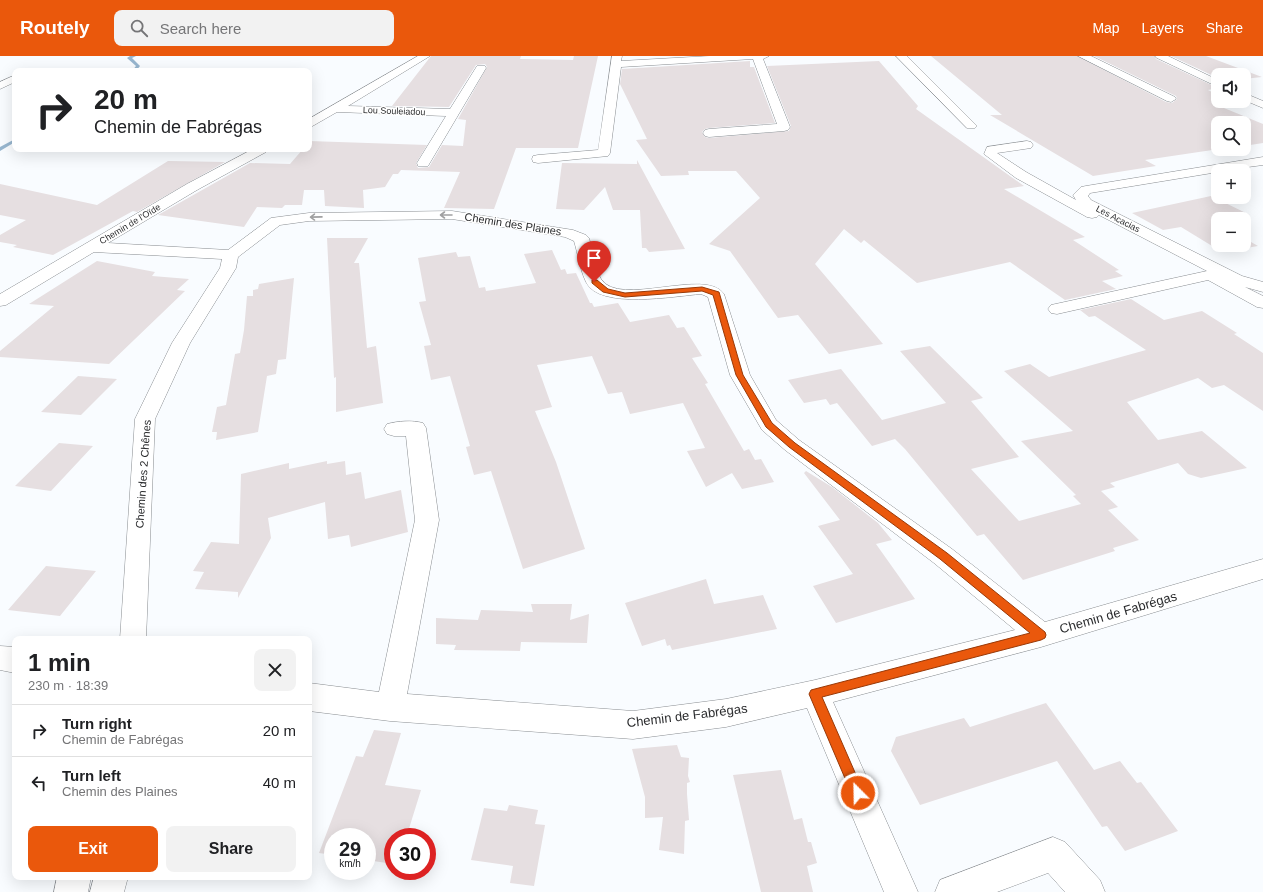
<!DOCTYPE html>
<html lang="en">
<head>
<meta charset="utf-8">
<style>
	:root { --surface:#fff; --page:#f2f2f2; --text:#202124; --muted:#757577; --line:#e0e0e0; --accent:#ea580c }
	body { margin:0; font-family:Helvetica,sans-serif; background:var(--page); color:var(--text); height:100vh; display:flex; flex-direction:column; font-size:15px; white-space:nowrap }
	* { box-sizing:border-box; margin:0 }
	p { font-size:13px; color:var(--muted) }
	.icon { flex:none; width:22px; height:22px; fill:none; stroke:currentColor; stroke-width:2; stroke-linecap:round; stroke-linejoin:round }
	.map { position:relative; flex:1; overflow:hidden }
	.drawer { position:absolute; left:12px; top:580px; width:300px; height:244px; display:flex; flex-direction:column; background:var(--surface); border-radius:8px; box-shadow:0 4px 16px #0002 }
	.drawer>* { flex:none }
	.top-card { position:absolute; left:12px; top:12px; width:300px; height:84px; border-radius:8px; box-shadow:0 4px 16px #0002; background:#fff; color:var(--text); overflow:hidden }
	.controls { position:absolute; left:1211px; top:12px; display:grid; gap:8px }
	.controls a { display:grid; place-items:center; width:40px; height:40px; border-radius:8px; background:var(--surface); box-shadow:0 4px 16px #0002; font-size:20px }
	.speed { position:absolute; left:324px; top:772px; display:flex; gap:8px; font-size:20px; font-weight:700; text-align:center }
	.speed>* { display:grid; place-content:center; width:52px; height:52px; border-radius:50%; background:var(--surface); box-shadow:0 4px 16px #0002; line-height:1 }
	.speed small { font-size:10px; font-weight:400 }
	.speed .limit { border:6px solid #d22; background:#fff; color:#111 }
	.pin { position:absolute; display:grid; place-items:center; width:34px; height:34px; color:#fff; margin:-41px -17px; border-radius:50% 50% 50% 0; rotate:-45deg; box-shadow:0 0 4px #0007 }
	.pin .icon { rotate:45deg }
	.me { position:absolute; width:44px; margin:-22px; rotate:337deg; stroke-linejoin:round; filter:drop-shadow(0 0 3px #0008) }
	.turn { display:flex; align-items:center; gap:14px; height:84px; padding:0 16px; font-size:18px }
	.turn .icon { width:52px; height:52px; stroke-width:2.5 }
	.turn b { display:block; font-size:28px; line-height:34px }
	.round { display:grid; place-items:center; flex:none; width:42px; height:42px; border-radius:8px; background:var(--page) }
	.head { display:flex; align-items:center; justify-content:space-between; height:68px; padding:0 16px }
	h1 { font-size:24px; font-weight:700; line-height:30px }
	.primary-button { display:flex; gap:8px; margin-top:auto; padding:8px 16px }
	.primary-button a { flex:1; height:46px; border-radius:8px; background:var(--accent); color:#fff; font-size:16px; font-weight:700; line-height:46px; text-align:center }
	.primary-button a+a { background:var(--page); color:var(--text) }
	ul { padding:0; list-style:none }
	li { display:flex; align-items:center; gap:12px; height:52px; padding:0 16px; border-top:1px solid var(--line) }
	li div { flex:1 }
	li b { display:block; font-size:15px }
	li em { font-style:normal }
	header { display:flex; align-items:center; gap:24px; box-sizing:border-box; height:56px; padding:0 20px; background:var(--accent); color:#fff }
	header strong { font-size:19px }
	nav { display:flex; gap:22px; margin-inline-start:auto; font-size:14px }
	.search { width:280px; height:36px; background:var(--page); display:flex; align-items:center; gap:10px; box-sizing:border-box; padding:0 14px; border-radius:8px; color:var(--muted); font-size:15px }
	.map>svg:first-child { display:block }
	.lines { fill:none; stroke-linecap:round; stroke-linejoin:round }
	.stream { fill:#97b6cf; fill-rule:evenodd }
	.building { fill:#e6dfe1 }
	.minor-casing { stroke:#898d91; stroke-width:1 }
	.minor { fill:#fff; fill-rule:evenodd }
	.oneway { stroke:#a0a0a1 }
	.route { fill:#ea580c; stroke:#983908 }
	.labels { text-anchor:middle; stroke-width:3; stroke-linejoin:round; paint-order:stroke }
	.far-street-label { font-size:9px; fill:#2b2c2e; stroke:#fff }
	.street-label { font-size:11px; fill:#2b2c2e; stroke:#fff }
	.near-street-label { font-size:13px; fill:#2b2c2e; stroke:#fff }
</style>
</head>
<body>
<header>
<strong>Routely</strong>
<div class="search"><svg class="icon" aria-label="search" viewBox="0 0 24 24"><circle cx="10" cy="10" r="6"/><path d="M15 15l6 6"/></svg>Search here</div>
<nav><a>Map</a><a>Layers</a><a>Share</a></nav>
</header>
<div class="map">
<svg width="1263" height="836" viewBox="0 0 1263 836">
	<rect width="100%" height="100%" fill="#f9fcff"/>
	<g class="lines">
		<path class="stream" d="M 130,0 L 136,0 L 132,2 L 140,10 L 136,15 L 132,15 L 136,10 L 127,2 Z
			M 15,83 L 15,86 L 0,95 L 0,91 Z"/>
	</g>
	<path class="building" d="M 431,0 L 521,0 L 520,3 L 573,4 L 574,0 L 598,0 L 578,92 L 516,92 L 494,153 L 444,152 L 460,116 L 401,114 L 398,118 L 393,118 L 385,131 L 363,134 L 364,152 L 325,150 L 324,134 L 304,134 L 302,149 L 285,149 L 282,152 L 257,151 L 244,171 L 158,159 L 250,107 L 290,108 L 303,93 L 309,93 L 309,85 L 427,89 L 416,107 L 418,112 L 429,111 L 442,89 L 463,90 L 466,64 L 458,63 L 487,11 L 485,8 L 476,9 L 449,51 L 392,50 Z
		M 931,0 L 1077,0 L 1166,46 L 1172,47 L 1177,43 L 1176,40 L 1094,0 L 1154,0 L 1156,3 L 1218,32 L 1208,34 L 1218,39 L 1218,45 L 1230,45 L 1242,50 L 1224,52 L 1263,68 L 1263,87 L 1244,90 L 1244,67 L 1218,67 L 1218,93 L 1219,93 L 1145,104 L 1156,110 L 1093,120 L 990,59 L 1002,59 Z
		M 1171,0 L 1206,0 L 1262,21 L 1244,23 L 1244,19 L 1218,19 L 1218,22 Z
		M 750,5 L 750,11 L 754,11 L 775,67 L 709,72 L 705,73 L 702,76 L 705,81 L 709,82 L 789,75 L 791,70 L 767,10 L 879,5 L 918,50 L 916,53 L 1024,130 L 1004,133 L 1085,181 L 1073,184 L 1119,214 L 1115,215 L 1123,220 L 1102,225 L 1116,233 L 1065,244 L 1010,206 L 917,227 L 864,184 L 861,187 L 844,173 L 815,208 L 883,288 L 829,298 L 798,259 L 778,262 L 730,195 L 709,188 L 760,142 L 736,115 L 688,115 L 689,119 L 661,120 L 636,84 L 647,83 L 620,28 L 622,13 Z
		M 637,104 L 685,193 L 649,196 L 646,192 L 642,192 L 640,154 L 613,154 L 605,131 L 584,154 L 556,153 L 562,107 L 637,108 Z
		M 168,105 L 225,106 L 137,156 L 133,155 L 53,199 L 13,191 L 17,189 L 0,186 L 0,179 L 26,164 L 0,159 L 0,128 L 97,149 Z
		M 1211,140 L 1250,159 L 1229,163 L 1218,163 L 1218,189 L 1244,189 L 1244,182 L 1258,190 L 1222,196 L 1181,171 L 1163,174 L 1132,157 Z
		M 327,182 L 368,182 L 354,207 L 359,207 L 367,292 L 376,290 L 383,347 L 336,356 L 336,321 L 334,322 Z
		M 552,194 L 561,214 L 565,213 L 567,218 L 576,217 L 590,247 L 592,247 L 594,251 L 618,247 L 630,266 L 669,259 L 677,272 L 684,271 L 702,300 L 692,302 L 708,327 L 705,328 L 744,395 L 749,393 L 755,404 L 761,403 L 774,426 L 742,433 L 732,417 L 706,431 L 687,395 L 705,392 L 683,347 L 630,358 L 622,336 L 608,338 L 592,300 L 537,309 L 552,351 L 535,355 L 556,406 L 585,493 L 523,513 L 491,415 L 474,419 L 466,391 L 470,390 L 450,320 L 431,324 L 424,290 L 431,289 L 419,246 L 426,245 L 418,202 L 456,196 L 458,201 L 470,200 L 479,232 L 485,231 L 486,235 L 536,227 L 524,198 Z
		M 97,205 L 155,216 L 152,220 L 189,223 L 177,234 L 185,235 L 109,308 L 0,301 L 0,295 L 54,250 L 29,248 Z
		M 294,222 L 286,303 L 278,304 L 276,318 L 267,320 L 258,376 L 216,384 L 217,376 L 212,376 L 217,351 L 226,349 L 235,298 L 240,297 L 244,274 L 247,240 L 253,240 L 253,234 L 258,233 L 259,228 Z
		M 1131,243 L 1164,264 L 1202,255 L 1237,277 L 1234,278 L 1263,297 L 1263,355 L 1224,329 L 1212,332 L 1198,322 L 1127,346 L 1158,384 L 1202,375 L 1247,412 L 1201,422 L 1188,418 L 1178,407 L 1110,427 L 1115,431 L 1101,435 L 1118,451 L 1108,454 L 1139,484 L 1113,492 L 1115,495 L 1023,524 L 984,478 L 977,480 L 905,393 L 895,383 L 872,390 L 837,347 L 830,349 L 826,343 L 804,347 L 788,324 L 841,313 L 882,364 L 946,347 L 900,295 L 930,290 L 983,342 L 971,345 L 1019,401 L 971,413 L 1019,465 L 1081,448 L 1073,440 L 1076,439 L 1021,385 L 1073,375 L 1004,315 L 1030,308 L 1049,321 L 1146,294 L 1095,260 L 1089,261 L 1080,254 Z
		M 78,320 L 117,323 L 81,359 L 41,356 Z
		M 59,387 L 93,390 L 51,435 L 15,430 Z
		M 327,405 L 327,408 L 345,405 L 346,419 L 361,416 L 365,443 L 401,434 L 408,476 L 351,491 L 349,479 L 328,483 L 325,446 L 268,462 L 271,482 L 238,542 L 238,536 L 195,533 L 204,516 L 193,515 L 211,486 L 239,488 L 241,418 L 289,407 L 289,413 Z
		M 806,415 L 832,431 L 878,467 L 892,484 L 876,488 L 915,543 L 836,567 L 813,530 L 853,518 L 818,470 L 840,464 L 804,417 Z
		M 46,510 L 96,515 L 60,560 L 8,554 Z
		M 706,523 L 714,548 L 763,539 L 777,573 L 672,594 L 670,589 L 667,590 L 665,583 L 642,590 L 625,547 Z
		M 531,548 L 572,548 L 570,564 L 589,558 L 587,587 L 521,586 L 520,595 L 454,594 L 456,589 L 436,588 L 436,562 L 478,564 L 481,554 L 533,556 Z
		M 1046,647 L 1094,714 L 1120,705 L 1137,727 L 1141,726 L 1178,775 L 1125,795 L 1107,770 L 1102,771 L 1057,705 L 920,749 L 891,695 L 896,681 L 964,662 L 970,671 Z
		M 374,674 L 401,677 L 385,729 L 421,734 L 407,779 L 421,781 L 393,781 L 393,808 L 367,804 L 367,781 L 333,781 L 333,799 L 319,797 L 356,700 L 363,701 Z
		M 677,689 L 681,701 L 689,702 L 688,720 L 690,726 L 687,727 L 687,738 L 689,764 L 685,765 L 684,798 L 659,794 L 663,761 L 645,762 L 645,741 L 632,693 Z
		M 781,714 L 794,764 L 802,762 L 808,786 L 811,786 L 817,807 L 807,810 L 813,836 L 761,836 L 733,719 Z
		M 509,749 L 538,754 L 535,768 L 545,769 L 534,830 L 510,827 L 513,810 L 471,804 L 484,752 L 507,755 Z"/>
	<g class="lines">
		<defs>
			<path id="minor" d="M 418,0 L 430,0 L 348,50 L 450,53 L 477,10 L 485,10 L 486,12 L 428,110 L 418,110 L 417,107 L 446,60 L 337,56 L 309,72 L 309,63 Z
				M 612,0 L 622,0 L 621,5 L 710,0 L 769,0 L 763,3 L 790,71 L 788,74 L 784,75 L 709,81 L 705,80 L 703,77 L 705,74 L 709,73 L 777,68 L 753,3 L 621,11 L 610,97 L 608,100 L 538,107 L 533,106 L 532,103 L 533,100 L 538,99 L 598,94 Z
				M 896,0 L 907,0 L 977,70 L 975,72 L 967,72 Z
				M 1078,0 L 1091,0 L 1175,41 L 1176,43 L 1171,46 L 1167,45 Z
				M 1155,0 L 1168,0 L 1218,24 L 1218,31 L 1157,2 Z
				M 13,20 L 15,20 L 15,26 L 0,33 L 0,26 Z
				M 1244,37 L 1263,45 L 1263,52 L 1244,44 Z
				M 1027,85 L 1031,86 L 1033,89 L 1031,92 L 997,97 L 1026,116 L 1076,144 L 1073,139 L 1081,131 L 1086,130 L 1263,101 L 1263,109 L 1218,115 L 1218,116 L 1090,137 L 1088,140 L 1091,144 L 1242,220 L 1263,226 L 1263,236 L 1245,231 L 1263,240 L 1263,252 L 1257,251 L 1208,224 L 1057,258 L 1051,257 L 1048,253 L 1051,249 L 1207,215 L 1099,159 L 1097,161 L 1092,162 L 1087,161 L 1016,122 L 984,98 L 987,91 Z
				M 253,93 L 268,93 L 266,96 L 197,134 L 108,187 L 228,194 L 271,162 L 309,157 L 452,155 L 573,174 L 586,179 L 589,182 C 592,193 596,215 601,223 C 619,252 706,211 724,238 L 750,319 L 776,364 L 799,384 L 952,493 L 1045,566 L 1263,503 L 1263,523 L 1041,591 L 833,646 L 918,836 L 884,836 L 807,652 L 726,671 L 633,683 L 390,665 L 309,655 L 309,627 L 379,636 L 415,464 L 406,380 L 394,380 L 387,378 L 384,373 L 387,368 C 398,365 412,364 423,367 L 426,372 L 439,464 L 407,638 L 633,655 L 726,643 L 815,624 L 1015,574 L 934,507 L 785,394 L 762,374 L 730,319 L 708,241 L 701,238 C 675,240 599,254 586,226 C 580,214 578,198 574,185 L 565,181 L 452,163 L 309,165 L 280,169 L 238,201 L 236,212 L 190,287 L 155,363 L 146,583 L 120,583 L 135,363 L 172,287 L 220,212 L 222,203 L 94,196 L 6,249 L 0,250 L 0,238 L 187,128 Z
				M 0,590 L 15,591 L 15,617 L 0,614 Z
				M 1053,781 L 1065,786 L 1100,824 L 1105,836 L 1065,836 L 1048,817 L 997,836 L 935,836 L 940,824 Z
				M 57,821 L 91,821 L 88,836 L 54,836 Z
				M 94,821 L 128,821 L 124,836 L 90,836 Z"/>
		</defs>
		<use href="#minor" class="minor-casing"/>
		<use href="#minor" class="minor"/>
	</g>
	<defs><path id="oneway-shaft" d="M-6 0H5M1.5-3L5.5 0L1.5 3" fill="none" stroke-width="1.6" stroke-linecap="round" stroke-linejoin="round"/></defs>
	<g class="oneway">
		<use href="#oneway-shaft" transform="translate(446 159) rotate(180)"/>
		<use href="#oneway-shaft" transform="translate(316 161) rotate(179)"/>
	</g>
	<path class="route" d="M 592,224 L 597,224 L 608,233 L 625,237 L 702,231 L 719,236 L 743,319 L 772,367 L 795,387 L 947,497 L 1045,576 L 1046,579 L 1045,582 L 1041,584 L 822,641 L 864,737 L 862,741 L 858,743 L 853,741 L 809,638 L 811,634 L 1030,577 L 940,503 L 789,391 L 766,371 L 736,319 L 713,239 L 702,235 L 625,241 L 603,236 L 592,227 Z"/>
	<g class="labels">
		<g class="far-street-label">
			<text transform="translate(394 55) rotate(2)" y="3">Lou Souleiadou</text>
			<text transform="translate(1118 163) rotate(27)" y="3">Les Acacias</text>
			<text transform="translate(130 168) rotate(-31)" y="3">Chemin de l'Oïde</text>
		</g>
		<g class="street-label">
			<text transform="translate(513 168) rotate(9)" y="4">Chemin des Plaines</text>
			<text transform="translate(143 418) rotate(-86)" y="4">Chemin des 2 Chênes</text>
		</g>
		<g class="near-street-label">
			<text transform="translate(1118 556) rotate(-16)" y="5">Chemin de Fabrégas</text>
			<text transform="translate(687 659) rotate(-7)" y="5">Chemin de Fabrégas</text>
		</g>
	</g>
</svg>
<div class="controls">
<a><svg class="icon" aria-label="sound" viewBox="0 0 24 24"><path d="M4 9h4l5-4v14l-5-4H4zM17 9q2 3 0 6"/></svg></a>
<a><svg class="icon" aria-label="search" viewBox="0 0 24 24"><circle cx="10" cy="10" r="6"/><path d="M15 15l6 6"/></svg></a>
<a>+</a>
<a>−</a>
</div>
<div class="speed"><div>29<small>km/h</small></div><div class="limit">30</div></div>
<div class="pin" style="left:594px;top:226px;background:#d93025"><svg class="icon" aria-label="arrive" viewBox="0 0 24 24"><path d="M6 21V4h12l-3 4 3 4H6"/></svg></div>
<svg class="me" style="left:858px;top:737px" viewBox="-20 -20 40 40"><circle r="17" fill="#ea580c" stroke="#fff" stroke-width="3"/><path d="M0-11L8 9 0 5-8 9z" fill="#fff"/></svg>
<div class="top-card">
<div class="turn"><svg class="icon" aria-label="right" viewBox="0 0 24 24"><path d="M7 20v-9h11M14 6l5 5-5 5"/></svg><div><b>20 m</b>Chemin de Fabrégas</div></div>
</div>
<section class="drawer">
<div class="head"><div><h1>1 min</h1><p>230 m · 18:39</p></div><a class="round"><svg class="icon" aria-label="close" viewBox="0 0 24 24"><path d="M6 6l12 12M18 6L6 18"/></svg></a></div>
<ul>
<li><svg class="icon" aria-label="right" viewBox="0 0 24 24"><path d="M7 20v-9h11M14 6l5 5-5 5"/></svg><div><b>Turn right</b><p>Chemin de Fabrégas</p></div><em>20 m</em></li>
<li><svg class="icon" aria-label="left" viewBox="0 0 24 24"><path d="M17 20v-9H6M10 6l-5 5 5 5"/></svg><div><b>Turn left</b><p>Chemin des Plaines</p></div><em>40 m</em></li>
</ul>
<div class="primary-button"><a>Exit</a><a>Share</a></div>
</section>
</div>
</body>
</html>
